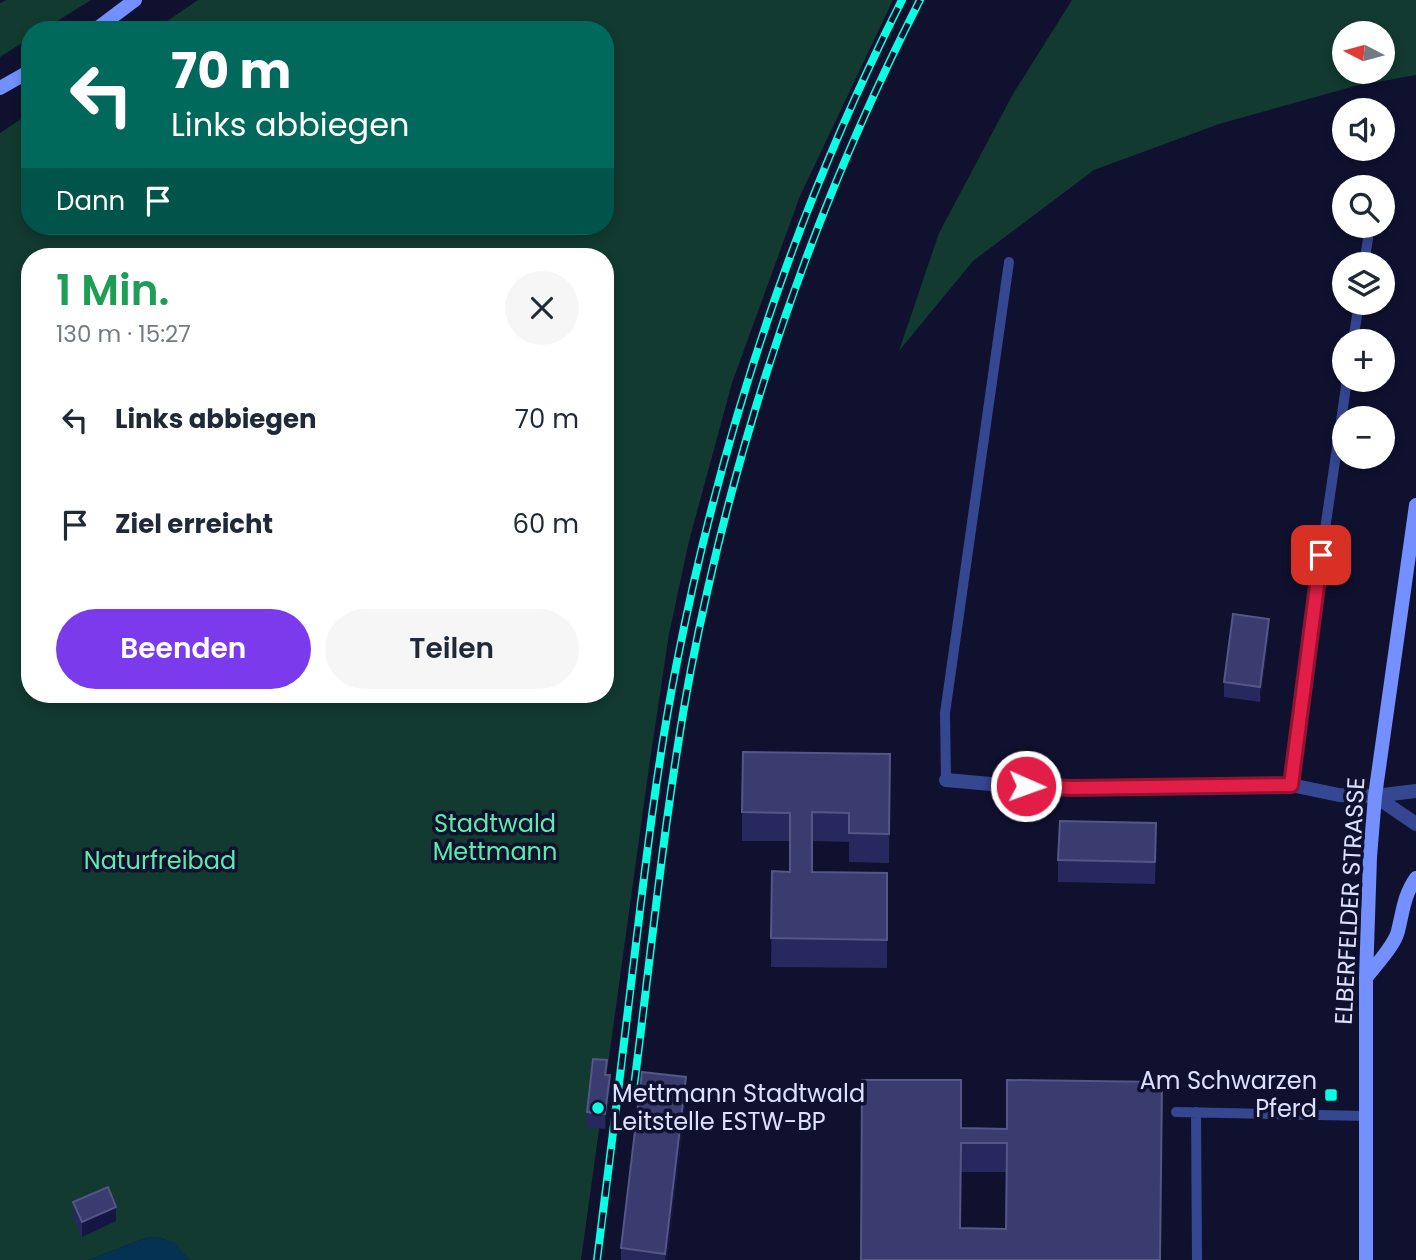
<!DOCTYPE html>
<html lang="de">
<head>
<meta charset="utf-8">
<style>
	:root { --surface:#fff; --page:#f6f6f7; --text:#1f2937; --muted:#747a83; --accent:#7c3aed }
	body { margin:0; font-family:Poppins,sans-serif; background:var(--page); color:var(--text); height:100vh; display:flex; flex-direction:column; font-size:26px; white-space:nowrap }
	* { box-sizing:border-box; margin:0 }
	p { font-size:23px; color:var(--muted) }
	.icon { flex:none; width:38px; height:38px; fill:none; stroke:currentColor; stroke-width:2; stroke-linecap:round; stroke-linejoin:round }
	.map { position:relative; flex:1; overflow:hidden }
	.sheet { position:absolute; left:21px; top:248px; width:593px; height:455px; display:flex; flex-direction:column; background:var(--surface); border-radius:28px; box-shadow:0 4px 10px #0003 }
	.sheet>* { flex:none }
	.hud { position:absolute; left:21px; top:21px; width:593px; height:214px; border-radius:28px; box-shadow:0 4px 10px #0003; background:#00695c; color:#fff; overflow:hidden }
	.needle { width:46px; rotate:276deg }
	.buttons { position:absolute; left:1332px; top:21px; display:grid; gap:14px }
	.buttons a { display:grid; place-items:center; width:63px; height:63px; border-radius:50%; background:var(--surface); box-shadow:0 4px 10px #0003; font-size:35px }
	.pin { position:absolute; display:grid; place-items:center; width:60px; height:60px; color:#fff; margin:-30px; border-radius:14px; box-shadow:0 4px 10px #0006 }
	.me { position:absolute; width:77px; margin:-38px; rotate:92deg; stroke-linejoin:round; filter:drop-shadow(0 0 5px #0008) }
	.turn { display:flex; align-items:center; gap:24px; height:147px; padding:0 35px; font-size:32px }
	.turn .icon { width:91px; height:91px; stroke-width:2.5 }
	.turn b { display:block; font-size:49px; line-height:60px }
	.then { display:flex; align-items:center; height:66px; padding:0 35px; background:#0003; gap:14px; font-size:26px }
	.round { display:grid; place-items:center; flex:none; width:74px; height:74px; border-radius:37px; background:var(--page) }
	.summary { display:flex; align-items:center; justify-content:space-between; height:119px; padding:0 35px }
	h1 { font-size:42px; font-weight:600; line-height:52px; color:#1e9e55 }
	.cta { display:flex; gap:14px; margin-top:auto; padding:14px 35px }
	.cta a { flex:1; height:80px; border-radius:42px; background:var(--accent); color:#fff; font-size:28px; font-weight:600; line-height:80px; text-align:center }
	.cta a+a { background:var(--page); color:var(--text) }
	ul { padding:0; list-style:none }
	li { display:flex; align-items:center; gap:21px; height:105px; padding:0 35px }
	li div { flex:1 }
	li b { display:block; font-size:26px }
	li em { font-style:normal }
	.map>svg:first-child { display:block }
	.green { fill:#123a30; fill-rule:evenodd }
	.water { fill:#053252 }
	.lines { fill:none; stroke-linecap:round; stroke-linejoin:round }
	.service { stroke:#364792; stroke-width:10 }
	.minor { stroke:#364792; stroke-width:14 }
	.secondary { stroke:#748fff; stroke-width:14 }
	.rail-casing { stroke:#09ffe2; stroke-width:8 }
	.rail { stroke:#0f112f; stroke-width:5; stroke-dasharray:16; stroke-linecap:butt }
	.wall { fill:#27285e; fill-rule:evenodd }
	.shaded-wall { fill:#151644 }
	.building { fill:#3a3c6f; stroke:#545686; stroke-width:2; fill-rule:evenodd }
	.route-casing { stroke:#92132f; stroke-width:18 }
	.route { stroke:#e11d48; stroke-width:12 }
	.poi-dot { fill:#09ffe2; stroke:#0f112f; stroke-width:2.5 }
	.labels { text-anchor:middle; stroke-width:7; stroke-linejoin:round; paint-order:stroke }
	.park-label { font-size:24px; fill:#5ceca9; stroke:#0f112f }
	.street-label { font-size:24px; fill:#dde1ff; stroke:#0f112f }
	.poi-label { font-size:24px; fill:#dde1ff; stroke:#0f112f; text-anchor:end }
</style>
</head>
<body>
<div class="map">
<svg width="1416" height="1260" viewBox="0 0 1416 1260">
	<rect width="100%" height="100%" fill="#0f112f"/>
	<path class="green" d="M 6,0 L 91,0 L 43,30 L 30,30 L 30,38 L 0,57 L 0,3 Z
		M 198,0 L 893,0 L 800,196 L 732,383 L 689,541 L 669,634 L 649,767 L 581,1260 L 189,1260 C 176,1245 167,1235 146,1238 L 88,1260 L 0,1260 L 0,133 L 30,113 L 30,226 L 606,226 L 606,30 L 154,30 ZM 30,257 L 606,257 L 606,695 L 30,695 Z
		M 1072,0 L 1416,0 L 1416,75 L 1355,86 L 1219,124 L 1094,170 L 973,261 L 899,351 L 939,233 L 1013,94 ZM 1344,33 L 1382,33 L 1382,72 L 1344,72 Z"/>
	<path class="water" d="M 155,1237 L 174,1242 L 189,1260 L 88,1260 L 146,1238 Z"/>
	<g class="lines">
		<path class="service" d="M 1364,264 L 1370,226
			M 1353,341 L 1359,303
			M 946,780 L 945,713 L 1009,262
			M 1291,785 L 1310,631 L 1347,380
			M 1176,1112 L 1367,1116
			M 1196,1112 L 1197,1260"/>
		<path class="minor" d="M 946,780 L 1002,785 L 1073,788 L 1291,785 L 1339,795 L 1375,796 L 1416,791
			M 1375,796 L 1416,824"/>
		<path class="secondary" d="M 95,30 L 135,0
			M 0,88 L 30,71
			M 1366,978 C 1375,966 1395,945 1398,931 C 1403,911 1404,895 1416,878
			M 1366,1260 L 1366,978 L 1370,857 L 1375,796 L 1416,505"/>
		<defs>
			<path id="rail" d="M 634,1086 C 652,947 665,807 691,669 C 736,437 812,211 920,0
				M 597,1260 C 611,1152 624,1043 637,935 C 648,844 659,752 677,662 C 722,432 796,209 902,0"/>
		</defs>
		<use href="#rail" class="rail-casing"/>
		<use href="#rail" class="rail"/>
	</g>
	<path class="wall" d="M 1269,634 L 1260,702 L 1224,697 L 1224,682 Z
		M 890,754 L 889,863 L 849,862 L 849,842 L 812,841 L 812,872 L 887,873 L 887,968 L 771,967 L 772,871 L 790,872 L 790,841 L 742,841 L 742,812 Z
		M 1156,845 L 1155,884 L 1058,882 L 1058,860 Z
		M 607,1075 L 610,1090 L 605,1129 L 587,1127 L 587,1112 Z
		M 686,1099 L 667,1260 L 621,1260 L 621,1248 Z
		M 961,1128 L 1007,1129 L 1160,1260 L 861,1260 ZM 961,1172 L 1006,1172 L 1006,1229 L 960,1228 Z
		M 73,1202 L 116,1221 L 82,1237 L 73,1217 Z"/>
	<path class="shaded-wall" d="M 1269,619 L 1269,634 L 1260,702 L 1260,687 Z
		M 610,1075 L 610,1090 L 605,1129 L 605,1114 Z
		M 686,1077 L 686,1099 L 667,1260 L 665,1260 Z
		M 116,1207 L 116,1221 L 82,1237 L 82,1222 Z"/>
	<path class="building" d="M 1233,614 L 1269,619 L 1260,687 L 1224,682 Z
		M 743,752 L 890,754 L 889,834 L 849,833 L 849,813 L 812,812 L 812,872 L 887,873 L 887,940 L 771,938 L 772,871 L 790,872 L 790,813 L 742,812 Z
		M 1060,821 L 1156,823 L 1155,862 L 1058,860 Z
		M 593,1059 L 607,1060 L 605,1075 L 610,1075 L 605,1114 L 587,1112 Z
		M 642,1072 L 686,1077 L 665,1254 L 621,1248 Z
		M 862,1080 L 961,1080 L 961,1128 L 1007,1129 L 1007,1080 L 1162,1082 L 1160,1260 L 861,1260 ZM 961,1143 L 1007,1143 L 1006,1229 L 960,1228 Z
		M 108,1187 L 116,1207 L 82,1222 L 73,1202 Z"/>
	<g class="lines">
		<defs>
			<path id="route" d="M 1026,786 L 1073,788 L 1291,785 L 1321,555"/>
		</defs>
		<use href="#route" class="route-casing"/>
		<use href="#route" class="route"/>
	</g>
	<g class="poi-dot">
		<rect x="1324" y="1088" width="14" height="14" rx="3.5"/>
		<circle cx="598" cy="1108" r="7"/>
	</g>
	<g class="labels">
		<g class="park-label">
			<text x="495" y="832">Stadtwald<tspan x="495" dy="28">Mettmann</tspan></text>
			<text x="160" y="869">Naturfreibad</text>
		</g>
		<g class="street-label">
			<text transform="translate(1350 901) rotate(-87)" y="8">ELBERFELDER STRASSE</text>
		</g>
		<g class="poi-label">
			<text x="1317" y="1089">Am Schwarzen<tspan x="1317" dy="28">Pferd</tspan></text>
			<text x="612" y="1102" text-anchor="start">Mettmann Stadtwald<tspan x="612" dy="28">Leitstelle ESTW-BP</tspan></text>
		</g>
	</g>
</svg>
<div class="buttons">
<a><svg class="needle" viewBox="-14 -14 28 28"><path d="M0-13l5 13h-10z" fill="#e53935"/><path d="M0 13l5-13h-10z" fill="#747a83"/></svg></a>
<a><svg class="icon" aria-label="sound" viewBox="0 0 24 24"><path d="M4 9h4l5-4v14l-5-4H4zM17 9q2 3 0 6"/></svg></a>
<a><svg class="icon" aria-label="search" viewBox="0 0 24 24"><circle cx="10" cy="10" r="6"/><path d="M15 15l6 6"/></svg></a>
<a><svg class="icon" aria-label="layers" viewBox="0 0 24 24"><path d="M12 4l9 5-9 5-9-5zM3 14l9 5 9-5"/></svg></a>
<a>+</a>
<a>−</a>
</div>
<div class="pin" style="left:1321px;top:555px;background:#d93025"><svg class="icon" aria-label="arrive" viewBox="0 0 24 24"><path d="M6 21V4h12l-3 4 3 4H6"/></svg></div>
<svg class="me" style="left:1026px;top:786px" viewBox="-20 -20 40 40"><circle r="17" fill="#e11d48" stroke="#fff" stroke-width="3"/><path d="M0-11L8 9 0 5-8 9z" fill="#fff"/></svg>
<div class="hud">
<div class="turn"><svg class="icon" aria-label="left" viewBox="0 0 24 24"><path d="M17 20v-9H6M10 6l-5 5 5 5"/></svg><div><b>70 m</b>Links abbiegen</div></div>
<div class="then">Dann<svg class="icon" aria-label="arrive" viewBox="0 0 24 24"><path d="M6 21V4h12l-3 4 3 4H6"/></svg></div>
</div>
<section class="sheet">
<div class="summary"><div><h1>1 Min.</h1><p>130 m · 15:27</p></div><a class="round"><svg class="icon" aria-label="close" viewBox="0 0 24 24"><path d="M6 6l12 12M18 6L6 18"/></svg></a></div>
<ul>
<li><svg class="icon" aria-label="left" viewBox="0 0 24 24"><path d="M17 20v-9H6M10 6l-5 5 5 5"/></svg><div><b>Links abbiegen</b></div><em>70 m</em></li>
<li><svg class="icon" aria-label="arrive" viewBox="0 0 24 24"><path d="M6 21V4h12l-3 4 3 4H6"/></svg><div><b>Ziel erreicht</b></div><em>60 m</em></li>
</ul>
<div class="cta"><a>Beenden</a><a>Teilen</a></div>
</section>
</div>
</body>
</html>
